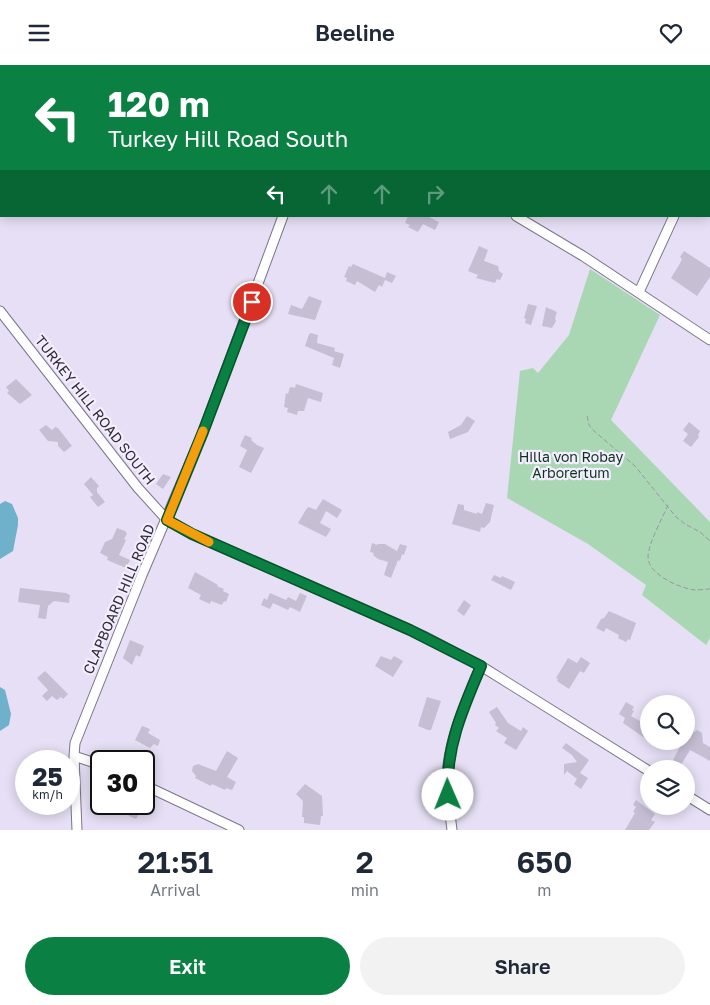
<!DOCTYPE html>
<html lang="en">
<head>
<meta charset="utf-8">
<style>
	:root { --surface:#fff; --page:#f2f2f3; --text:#1f2937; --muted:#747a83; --accent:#0b8043 }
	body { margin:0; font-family:"Golos Text",sans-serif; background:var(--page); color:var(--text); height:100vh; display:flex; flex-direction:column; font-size:19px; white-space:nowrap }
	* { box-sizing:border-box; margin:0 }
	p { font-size:16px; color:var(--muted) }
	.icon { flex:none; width:28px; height:28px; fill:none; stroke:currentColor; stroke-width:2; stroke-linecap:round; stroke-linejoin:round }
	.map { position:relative; height:765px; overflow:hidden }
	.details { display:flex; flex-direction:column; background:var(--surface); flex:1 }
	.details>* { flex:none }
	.guide { position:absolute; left:0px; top:0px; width:710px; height:152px; box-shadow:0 2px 12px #0003; background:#0b8043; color:#fff; overflow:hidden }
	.buttons { position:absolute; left:640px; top:630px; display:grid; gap:10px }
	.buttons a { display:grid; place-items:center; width:55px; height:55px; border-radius:50%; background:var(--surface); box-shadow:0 2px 12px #0003; font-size:25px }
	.speed { position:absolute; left:15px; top:685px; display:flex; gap:10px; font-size:25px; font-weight:700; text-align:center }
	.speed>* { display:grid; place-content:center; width:65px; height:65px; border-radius:50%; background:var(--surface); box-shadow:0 2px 12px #0003; line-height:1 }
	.speed small { font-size:12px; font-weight:400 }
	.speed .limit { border:2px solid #111; border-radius:8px; background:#fff; color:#111 }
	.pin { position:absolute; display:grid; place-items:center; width:42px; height:42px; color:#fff; margin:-21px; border:2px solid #fff; border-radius:50%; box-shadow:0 1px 5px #0007 }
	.me { position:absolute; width:55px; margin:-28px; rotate:359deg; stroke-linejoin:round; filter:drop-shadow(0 0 4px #0008) }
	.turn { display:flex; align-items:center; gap:18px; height:105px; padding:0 25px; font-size:22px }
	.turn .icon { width:65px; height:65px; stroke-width:2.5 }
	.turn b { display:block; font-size:35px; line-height:42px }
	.lanes { display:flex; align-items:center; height:48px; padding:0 25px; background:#0003; justify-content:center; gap:25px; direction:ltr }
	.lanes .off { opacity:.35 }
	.eta { display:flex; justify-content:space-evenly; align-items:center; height:85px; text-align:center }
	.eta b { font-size:30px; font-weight:600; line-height:35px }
	.button { display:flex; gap:10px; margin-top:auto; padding:10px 25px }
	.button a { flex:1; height:58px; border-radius:30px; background:var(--accent); color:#fff; font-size:20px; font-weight:600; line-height:58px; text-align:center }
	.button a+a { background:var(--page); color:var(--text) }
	header { display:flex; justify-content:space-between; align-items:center; height:65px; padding:0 25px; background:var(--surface); font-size:22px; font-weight:600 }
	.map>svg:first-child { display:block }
	.green { fill:#aad7b3 }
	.water { fill:#6fb0cb }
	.building { fill:#c6bfd4 }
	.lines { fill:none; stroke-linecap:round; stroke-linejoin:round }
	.minor-casing { stroke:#7b7588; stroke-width:11 }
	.path { stroke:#9a95a5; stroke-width:1; stroke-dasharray:5 2.5; stroke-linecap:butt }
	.minor { stroke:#fff; stroke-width:9 }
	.route-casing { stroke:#07532c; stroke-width:12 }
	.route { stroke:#0b8043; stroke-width:9 }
	.slow { stroke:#f59e0b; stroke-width:9 }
	.labels { text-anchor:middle; stroke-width:4.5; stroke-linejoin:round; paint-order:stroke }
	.street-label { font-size:14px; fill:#302d36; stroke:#f3edff }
	.park-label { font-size:14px; fill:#0d3319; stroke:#f3edff }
</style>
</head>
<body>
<header><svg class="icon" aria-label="menu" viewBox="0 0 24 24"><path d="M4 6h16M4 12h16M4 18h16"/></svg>Beeline<svg class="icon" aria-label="heart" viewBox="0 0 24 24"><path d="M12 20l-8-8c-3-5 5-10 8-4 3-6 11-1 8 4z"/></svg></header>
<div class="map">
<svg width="710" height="765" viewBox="0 0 710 765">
	<rect width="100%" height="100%" fill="#e6dff5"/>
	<path class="green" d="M 590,204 L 660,250 L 611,355 L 710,457 L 710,573 L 706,580 L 642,530 L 646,520 L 588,479 L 507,433 L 520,306 L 533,303 L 538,308 L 569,270 Z"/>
	<path class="water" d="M 5,436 L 12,439 L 18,453 L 18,460 L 13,486 L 0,494 L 0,439 Z
		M 0,622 L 5,625 L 11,649 L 9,660 L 0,666 Z"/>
	<path class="building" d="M 408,151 L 427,151 L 439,157 L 435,165 L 423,159 L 418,167 L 408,162 L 410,160 L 405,158 Z
		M 479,181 L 488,185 L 484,196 L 498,201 L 499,206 L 503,209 L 500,215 L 497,214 L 495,218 L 476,213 L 478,210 L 468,206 Z
		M 684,186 L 710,203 L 710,212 L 697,231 L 671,213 L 679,200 L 682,194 L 680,192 Z
		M 353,199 L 385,213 L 387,207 L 396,211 L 392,218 L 385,215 L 382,222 L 379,220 L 375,227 L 357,216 L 355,220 L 346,216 L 347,213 L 344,212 L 349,201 L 351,202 Z
		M 309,231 L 322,236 L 315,255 L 288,249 L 291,240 L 302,244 Z
		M 528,239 L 537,241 L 531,260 L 525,258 L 526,254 L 524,253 Z
		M 546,242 L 557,247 L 555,253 L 556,256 L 552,263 L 542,261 Z
		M 311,268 L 318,270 L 317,278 L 335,283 L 334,286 L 344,289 L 340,303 L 332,300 L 334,293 L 305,281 L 309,269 Z
		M 16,314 L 32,330 L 20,339 L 7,328 L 9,326 L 6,322 Z
		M 296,319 L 323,328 L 321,337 L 308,333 L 304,346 L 298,346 L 297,350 L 287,347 L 288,343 L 284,342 L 286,328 L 288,329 L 290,322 L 295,323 Z
		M 467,351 L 475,356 L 468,367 L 450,374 L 448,367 L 461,360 Z
		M 689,357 L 700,366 L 698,370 L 699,372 L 691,382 L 683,376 L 688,369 L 683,365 Z
		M 46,360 L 52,365 L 55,362 L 58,363 L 72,381 L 64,387 L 58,381 L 58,377 L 48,376 L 39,365 Z
		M 245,370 L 252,373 L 251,375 L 257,380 L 264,383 L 251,408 L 239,402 L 247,385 L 240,381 Z
		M 163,409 L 171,412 L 163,424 L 156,419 Z
		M 91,412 L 99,421 L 97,423 L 97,427 L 105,437 L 98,442 L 90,432 L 93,430 L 84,419 Z
		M 323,434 L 342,445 L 337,453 L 326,446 L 320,458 L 331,464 L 326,472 L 298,458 L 307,443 L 309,442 L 316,445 Z
		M 486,438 L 494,440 L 490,457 L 484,463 L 481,462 L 480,467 L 452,459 L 458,439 L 464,440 L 464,445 L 477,449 L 477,447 L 482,449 Z
		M 117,463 L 125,466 L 127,469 L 124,474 L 126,475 L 119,490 L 130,495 L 126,503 L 107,495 L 108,492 L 100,488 L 105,477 L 112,474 Z
		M 372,478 L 377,480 L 378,479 L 385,479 L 397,486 L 400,479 L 407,481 L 404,490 L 402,489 L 400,496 L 398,495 L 391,513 L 384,510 L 388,497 L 378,494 L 373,490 L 374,488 L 370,487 Z
		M 195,507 L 218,520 L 217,521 L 224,524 L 223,526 L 229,529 L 226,537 L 224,536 L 222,540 L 211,536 L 210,539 L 199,534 L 201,530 L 188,523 Z
		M 494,510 L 501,513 L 502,511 L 515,517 L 511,525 L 491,515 Z
		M 20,523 L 66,528 L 70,530 L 69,538 L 54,536 L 48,541 L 46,554 L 38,553 L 40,540 L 18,537 Z
		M 270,528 L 286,535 L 288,532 L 296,536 L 300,528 L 307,531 L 300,547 L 290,542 L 288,545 L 273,538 L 270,544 L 261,540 L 264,533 L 267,535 Z
		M 464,535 L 471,540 L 464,551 L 457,546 Z
		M 609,546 L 636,558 L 630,575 L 628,574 L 626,577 L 618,573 L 619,570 L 606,563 L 604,567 L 596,563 L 601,554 L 604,553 Z
		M 130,575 L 144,581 L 140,592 L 136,590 L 132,600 L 123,593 Z
		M 381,591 L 391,595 L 394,591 L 403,596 L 393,612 L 375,601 Z
		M 581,592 L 590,598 L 584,608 L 580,606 L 569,624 L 557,616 L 558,614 L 556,613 L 568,593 L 577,598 Z
		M 45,606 L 68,629 L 63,634 L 61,632 L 57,635 L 52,631 L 47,636 L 42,631 L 48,625 L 37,613 Z
		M 427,632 L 441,636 L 431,665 L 428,665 L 418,661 Z
		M 626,637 L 634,642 L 632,645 L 634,646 L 631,651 L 649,661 L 649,676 L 623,658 L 625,653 L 619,649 Z
		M 497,642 L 508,658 L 521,666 L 523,662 L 528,666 L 516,685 L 504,678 L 507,673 L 496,666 L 499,663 L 495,660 L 496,658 L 489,647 Z
		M 142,661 L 150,664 L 148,668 L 160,675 L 158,681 L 154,679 L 150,683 L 135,675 Z
		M 691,665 L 695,667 L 697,665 L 702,668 L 703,678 L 710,682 L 710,696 L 690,685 L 681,700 L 673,695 L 683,676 L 686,676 Z
		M 566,678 L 589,695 L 580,708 L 588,713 L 581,724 L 574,719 L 577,714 L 567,706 L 564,710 L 564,699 L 577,697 L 572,690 L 562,683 Z
		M 227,686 L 238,693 L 227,712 L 236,717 L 232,725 L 226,723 L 225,725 L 212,719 L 211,721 L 195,713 L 196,711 L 192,706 L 193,701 L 198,699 L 216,706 Z
		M 305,719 L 322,731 L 323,751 L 321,751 L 320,760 L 304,758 L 304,752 L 302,752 L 303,736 L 296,729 Z
		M 636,735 L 655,749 L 651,755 L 655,757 L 649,765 L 625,765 L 635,748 L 633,747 L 636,742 L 633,740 Z
		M 129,739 L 150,739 L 145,749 L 140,747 L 136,754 L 129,751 L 126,744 Z"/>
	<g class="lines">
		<defs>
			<path id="minor" d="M 211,0 L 214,1
				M 577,0 L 580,1
				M 141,1 L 141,0
				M 338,1 L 339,0
				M 709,74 L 710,72
				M 516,151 L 583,191 L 710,275
				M 639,227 L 674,151
				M 0,246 L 138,423 L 167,455 L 192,469 L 426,572 L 481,601 L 649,706
				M 74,691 L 101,700
				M 144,720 L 239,765
				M 686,730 L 710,745
				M 77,765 L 74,691 L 75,678 L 142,510 L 203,367 L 283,151
				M 452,765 C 450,748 447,729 447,711 C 449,672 466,636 481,601"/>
		</defs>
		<use href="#minor" class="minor-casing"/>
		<path class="path" d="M 587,351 L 589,360 L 594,366 L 635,401 L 676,452 L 685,459 L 700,467 L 710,476
			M 668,440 C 662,454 649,477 648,491 C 647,509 679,523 695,525 C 699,525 705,524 710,524"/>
		<use href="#minor" class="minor"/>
	</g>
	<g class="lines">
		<defs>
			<path id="route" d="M 252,237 L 203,367 L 167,455 L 192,469 L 410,565 L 481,601 C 463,643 445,684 448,730"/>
		</defs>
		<use href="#route" class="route-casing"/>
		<use href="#route" class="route"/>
		<path class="slow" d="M 203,366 L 167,455 L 209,477"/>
	</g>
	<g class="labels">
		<g class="street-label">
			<text transform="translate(95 345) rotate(52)" y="5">TURKEY HILL ROAD SOUTH</text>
			<text transform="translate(119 534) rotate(-67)" y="5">CLAPBOARD HILL ROAD</text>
		</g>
		<g class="park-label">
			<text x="571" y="397">Hilla von Robay<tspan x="571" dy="16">Arborertum</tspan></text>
		</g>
	</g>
</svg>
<div class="buttons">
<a><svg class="icon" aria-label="search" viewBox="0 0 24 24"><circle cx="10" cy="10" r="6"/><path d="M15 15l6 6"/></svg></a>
<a><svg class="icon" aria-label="layers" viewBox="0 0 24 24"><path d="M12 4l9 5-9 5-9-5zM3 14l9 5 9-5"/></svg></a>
</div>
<div class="speed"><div>25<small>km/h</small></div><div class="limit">30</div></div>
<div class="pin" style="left:252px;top:237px;background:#d93025"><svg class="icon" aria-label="arrive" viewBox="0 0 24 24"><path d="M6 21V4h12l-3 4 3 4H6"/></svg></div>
<svg class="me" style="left:448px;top:730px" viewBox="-20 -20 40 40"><circle r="19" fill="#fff"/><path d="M0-13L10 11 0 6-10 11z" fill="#0b8043"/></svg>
<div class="guide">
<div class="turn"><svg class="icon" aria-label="left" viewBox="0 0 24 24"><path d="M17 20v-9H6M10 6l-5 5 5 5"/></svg><div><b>120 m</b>Turkey Hill Road South</div></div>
<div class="lanes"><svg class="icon" aria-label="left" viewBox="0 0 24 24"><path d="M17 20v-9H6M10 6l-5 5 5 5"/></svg><svg class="icon off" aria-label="ahead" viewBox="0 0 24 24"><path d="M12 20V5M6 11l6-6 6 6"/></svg><svg class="icon off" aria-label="ahead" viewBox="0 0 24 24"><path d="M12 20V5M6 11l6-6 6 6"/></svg><svg class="icon off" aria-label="right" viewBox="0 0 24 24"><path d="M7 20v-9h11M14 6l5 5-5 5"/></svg></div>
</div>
</div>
<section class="details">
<div class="eta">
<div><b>21:51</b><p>Arrival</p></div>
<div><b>2</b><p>min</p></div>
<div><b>650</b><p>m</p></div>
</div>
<div class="button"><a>Exit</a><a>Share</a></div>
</section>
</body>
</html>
